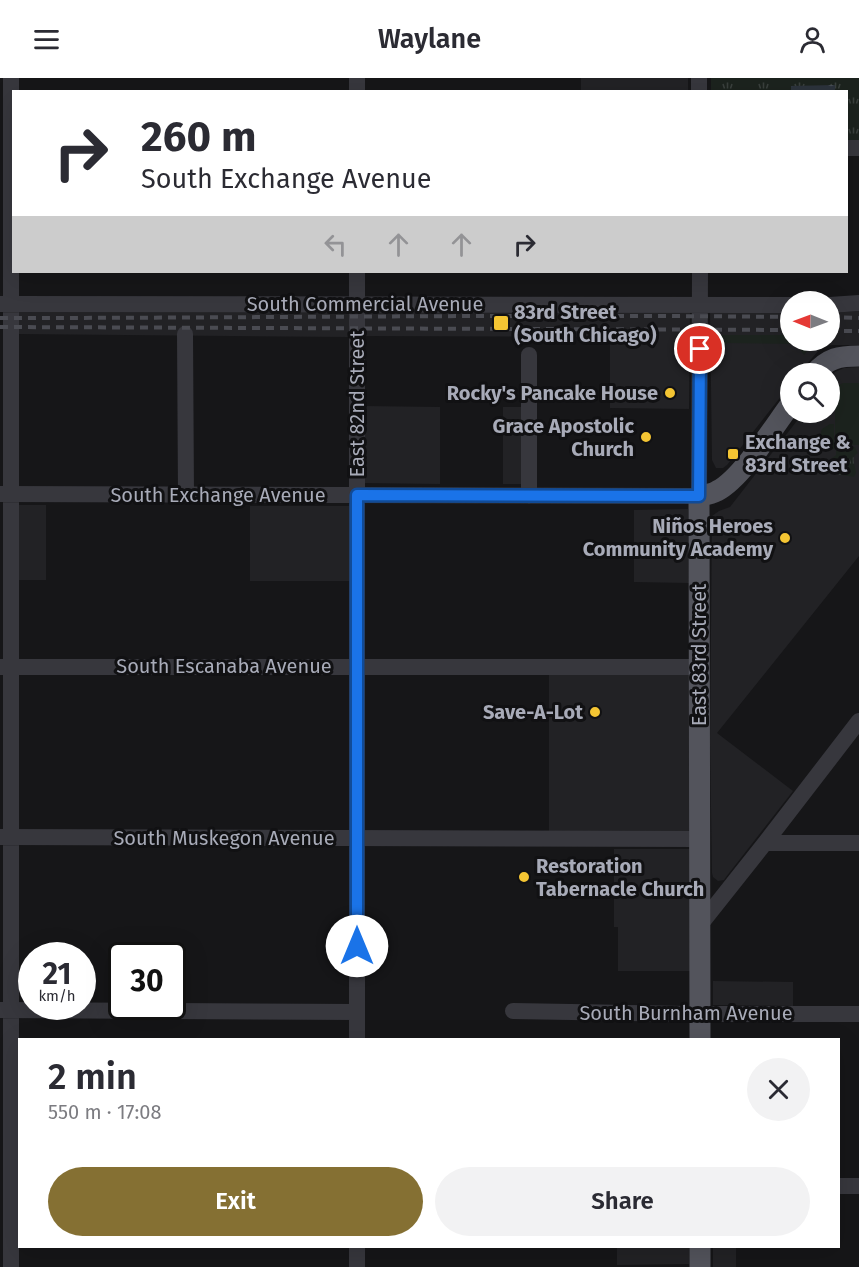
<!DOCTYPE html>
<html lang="en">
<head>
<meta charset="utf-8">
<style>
	:root { --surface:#fff; --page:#f2f2f3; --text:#2b2b33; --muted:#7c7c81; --accent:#857033 }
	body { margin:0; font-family:"Fira Sans",sans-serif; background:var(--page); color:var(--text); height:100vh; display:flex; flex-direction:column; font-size:22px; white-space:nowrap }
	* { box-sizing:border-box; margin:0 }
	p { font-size:20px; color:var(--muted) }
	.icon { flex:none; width:33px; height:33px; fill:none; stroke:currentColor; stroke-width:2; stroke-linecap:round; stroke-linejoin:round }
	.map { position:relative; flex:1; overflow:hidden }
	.details { position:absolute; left:18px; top:960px; width:822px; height:210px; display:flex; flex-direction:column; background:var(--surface); border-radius:0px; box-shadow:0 6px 24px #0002 }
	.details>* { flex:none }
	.top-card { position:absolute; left:12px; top:12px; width:836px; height:183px; border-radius:0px; box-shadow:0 6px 24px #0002; background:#fff; color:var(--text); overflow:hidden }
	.needle { width:39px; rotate:271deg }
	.buttons { position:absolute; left:780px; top:213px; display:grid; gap:12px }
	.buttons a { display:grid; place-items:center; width:60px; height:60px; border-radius:50%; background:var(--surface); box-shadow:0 6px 24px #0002; font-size:30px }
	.speed { position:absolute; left:18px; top:864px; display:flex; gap:12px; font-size:30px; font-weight:700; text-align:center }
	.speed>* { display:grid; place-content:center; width:78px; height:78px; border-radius:50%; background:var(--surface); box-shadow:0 6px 24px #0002; line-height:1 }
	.speed small { font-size:15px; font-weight:400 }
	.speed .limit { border:3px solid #111; border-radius:9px; background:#fff; color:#111 }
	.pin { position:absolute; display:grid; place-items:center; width:51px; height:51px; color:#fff; margin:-26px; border:3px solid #fff; border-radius:50%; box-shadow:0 2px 6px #0007 }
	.me { position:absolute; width:66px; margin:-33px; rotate:0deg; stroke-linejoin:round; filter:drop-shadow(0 0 4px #0008) }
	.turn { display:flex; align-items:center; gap:21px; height:126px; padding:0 30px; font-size:27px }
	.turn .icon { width:78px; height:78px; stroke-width:2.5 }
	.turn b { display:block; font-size:42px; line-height:51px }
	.lanes { display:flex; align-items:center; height:57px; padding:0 30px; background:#0003; justify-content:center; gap:30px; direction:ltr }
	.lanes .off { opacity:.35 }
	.round { display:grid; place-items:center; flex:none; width:63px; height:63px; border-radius:32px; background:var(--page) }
	.overview { display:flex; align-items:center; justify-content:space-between; height:102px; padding:0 30px }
	h1 { font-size:36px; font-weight:600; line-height:45px }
	.cta { display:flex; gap:12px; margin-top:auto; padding:12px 30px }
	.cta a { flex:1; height:69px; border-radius:36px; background:var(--accent); color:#fff; font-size:24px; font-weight:600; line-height:69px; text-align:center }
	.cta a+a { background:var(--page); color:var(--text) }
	header { display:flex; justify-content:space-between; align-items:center; height:78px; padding:0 30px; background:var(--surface); font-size:27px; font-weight:600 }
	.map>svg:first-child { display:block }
	.built { fill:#222225 }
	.green { fill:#1c231e }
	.park { fill:url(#park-tufts) }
	.water { fill:url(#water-ripples) }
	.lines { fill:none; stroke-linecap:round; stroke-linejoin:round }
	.minor { stroke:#37373d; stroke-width:16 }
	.major { stroke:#53545c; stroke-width:21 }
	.rail { stroke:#4a4b52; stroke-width:4; stroke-dasharray:8 6; stroke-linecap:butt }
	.route-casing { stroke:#114b97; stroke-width:15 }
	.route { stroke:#1a73e8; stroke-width:10 }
	.poi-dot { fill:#f4c533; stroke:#111113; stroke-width:2 }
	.labels { text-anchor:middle; stroke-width:6; stroke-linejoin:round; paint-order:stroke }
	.street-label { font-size:20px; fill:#a8abb8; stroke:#111113 }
	.poi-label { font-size:20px; font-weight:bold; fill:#a8abb8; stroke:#111113; text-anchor:end }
</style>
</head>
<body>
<header><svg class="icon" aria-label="menu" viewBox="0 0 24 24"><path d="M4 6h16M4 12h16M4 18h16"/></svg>Waylane<svg class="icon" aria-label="person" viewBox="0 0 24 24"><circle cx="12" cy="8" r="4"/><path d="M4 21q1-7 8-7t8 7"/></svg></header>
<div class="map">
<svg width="859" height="1189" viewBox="0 0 859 1189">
	<defs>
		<pattern id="park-tufts" width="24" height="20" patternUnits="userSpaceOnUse" patternTransform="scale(1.5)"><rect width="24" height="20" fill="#1c231e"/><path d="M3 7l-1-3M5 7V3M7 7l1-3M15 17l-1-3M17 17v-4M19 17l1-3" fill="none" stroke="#3a403d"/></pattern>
		<pattern id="water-ripples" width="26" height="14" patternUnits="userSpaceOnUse" patternTransform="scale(1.5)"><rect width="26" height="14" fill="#2c333c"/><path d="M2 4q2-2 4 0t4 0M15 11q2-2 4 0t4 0" fill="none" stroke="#484e56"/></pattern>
	</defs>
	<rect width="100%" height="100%" fill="#161618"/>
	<path class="built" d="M 581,0 L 688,0 L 688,13 L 581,13 Z
		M 18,231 L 349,231 L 349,259 L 18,256 Z
		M 363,231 L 690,233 L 689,331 L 610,330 L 610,259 L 363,258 Z
		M 790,232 L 790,262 L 830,262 L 830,235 L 859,233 L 859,267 L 833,267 L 825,268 L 819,272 L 799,295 L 790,296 L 790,307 L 727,387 L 723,390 L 716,390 L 712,382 L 710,234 Z
		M 859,289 L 859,478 L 717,655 L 793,713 L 726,799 L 724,802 L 718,803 L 713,799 L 712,795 L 710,664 L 712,438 L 719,433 L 730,429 L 803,335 L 830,334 L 830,300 L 835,294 L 844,290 Z
		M 363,328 L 440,329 L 440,406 L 363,405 Z
		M 503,329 L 529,329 L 529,406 L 503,406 Z
		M 18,427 L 46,427 L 46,502 L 18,502 Z
		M 250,428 L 349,428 L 349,503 L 250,503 Z
		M 688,431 L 689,505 L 634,504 L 634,432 Z
		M 549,597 L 690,597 L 690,756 L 549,756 Z
		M 614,771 L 690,771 L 690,893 L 618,893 L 618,849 L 614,849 Z
		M 713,903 L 793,904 L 793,928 L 713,927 Z
		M 617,1169 L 689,1169 L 689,1186 L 617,1187 Z
		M 713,1169 L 736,1169 L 736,1189 L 713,1189 Z"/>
	<path class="green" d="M 719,257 L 790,257 L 790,262 L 815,263 L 804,277 L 796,266 L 728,265 L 723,267 L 718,272 Z
		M 843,305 L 859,305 L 859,367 L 835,367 L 835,314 L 839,307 Z
		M 830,346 L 834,346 L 834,371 C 823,370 818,362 822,351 Z"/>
	<path class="park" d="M 711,0 L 859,0 L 859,64 L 846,64 L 846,14 L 711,14 Z
		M 839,367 L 842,367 L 847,371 L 851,368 L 855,369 L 858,375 C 849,380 856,387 856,395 L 854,399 L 830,395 L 828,391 L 827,384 L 836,377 L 836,371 Z"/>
	<path class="water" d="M 835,7 L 835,13 L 791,13 L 791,8 Z"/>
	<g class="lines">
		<path class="minor" d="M 11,0 L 11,1189
			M 357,0 L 357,14
			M 699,14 L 699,0
			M 846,70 L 859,70
			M 357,194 L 357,962
			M 1,226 L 790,227
			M 830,227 L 859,225
			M 185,256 L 186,417
			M 1,416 L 699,418 L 700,194
			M 529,418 L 529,277
			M 1,589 L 699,589
			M 1,759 L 700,761
			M 765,765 L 859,765
			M 700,847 L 765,765 L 859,643
			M 1,932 L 357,934
			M 513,933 L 687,936 L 859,936
			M 838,1108 L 859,1108
			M 357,1168 L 357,1189"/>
		<path class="major" d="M 814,296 C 828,280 839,278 859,278
			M 700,962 L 699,418 C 705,417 712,416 717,413 C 741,401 773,350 790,327
			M 700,1168 L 700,1189"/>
		<path class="rail" d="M 830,239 L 859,240
			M 0,240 C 263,240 527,236 790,239
			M 0,249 L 790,252
			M 830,253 L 859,253"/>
	</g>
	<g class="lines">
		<defs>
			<path id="route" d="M 357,868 L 357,417 L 699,418 L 700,271"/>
		</defs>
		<use href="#route" class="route-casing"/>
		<use href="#route" class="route"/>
	</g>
	<g class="poi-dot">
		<rect x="493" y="237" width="16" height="16" rx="3"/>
		<circle cx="670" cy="315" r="6"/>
		<circle cx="646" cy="359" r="6"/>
		<rect x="727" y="370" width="12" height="12" rx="3"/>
		<circle cx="785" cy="460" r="6"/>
		<circle cx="595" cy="634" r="6"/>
		<circle cx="524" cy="799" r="6"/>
	</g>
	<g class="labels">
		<g class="street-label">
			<text x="365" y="233">South Commercial Avenue</text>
			<text transform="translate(357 326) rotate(-90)" y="7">East 82nd Street</text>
			<text x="218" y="424">South Exchange Avenue</text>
			<text transform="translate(699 577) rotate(-90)" y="7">East 83rd Street</text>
			<text x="224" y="595">South Escanaba Avenue</text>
			<text x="224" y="767">South Muskegon Avenue</text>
			<text x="686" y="942">South Burnham Avenue</text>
		</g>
		<g class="poi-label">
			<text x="514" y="241" text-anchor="start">83rd Street<tspan x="514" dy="23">(South Chicago)</tspan></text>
			<text x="658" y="322">Rocky's Pancake House</text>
			<text x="634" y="355">Grace Apostolic<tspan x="634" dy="23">Church</tspan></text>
			<text x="745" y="371" text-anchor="start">Exchange &amp;<tspan x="745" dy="23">83rd Street</tspan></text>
			<text x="773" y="455">Niños Heroes<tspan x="773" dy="23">Community Academy</tspan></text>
			<text x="583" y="641">Save-A-Lot</text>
			<text x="536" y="795" text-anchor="start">Restoration<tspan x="536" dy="23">Tabernacle Church</tspan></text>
		</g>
	</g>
</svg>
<div class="buttons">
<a><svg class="needle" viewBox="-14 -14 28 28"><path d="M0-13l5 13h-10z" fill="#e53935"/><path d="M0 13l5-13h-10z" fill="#7c7c81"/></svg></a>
<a><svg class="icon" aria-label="search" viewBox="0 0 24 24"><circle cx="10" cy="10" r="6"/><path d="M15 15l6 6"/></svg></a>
</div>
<div class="speed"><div>21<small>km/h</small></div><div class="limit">30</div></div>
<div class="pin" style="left:700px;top:271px;background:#d93025"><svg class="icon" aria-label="arrive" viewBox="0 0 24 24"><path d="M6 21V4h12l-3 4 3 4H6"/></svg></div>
<svg class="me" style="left:357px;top:868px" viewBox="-20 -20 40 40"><circle r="19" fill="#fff"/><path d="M0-13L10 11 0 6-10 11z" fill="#1a73e8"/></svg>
<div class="top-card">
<div class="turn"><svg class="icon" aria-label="right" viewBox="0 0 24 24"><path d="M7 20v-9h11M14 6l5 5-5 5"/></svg><div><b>260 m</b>South Exchange Avenue</div></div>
<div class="lanes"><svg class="icon off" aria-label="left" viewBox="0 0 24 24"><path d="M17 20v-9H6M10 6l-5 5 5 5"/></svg><svg class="icon off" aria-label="ahead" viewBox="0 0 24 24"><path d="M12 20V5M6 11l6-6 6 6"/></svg><svg class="icon off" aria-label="ahead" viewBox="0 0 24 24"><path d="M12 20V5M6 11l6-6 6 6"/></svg><svg class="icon" aria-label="right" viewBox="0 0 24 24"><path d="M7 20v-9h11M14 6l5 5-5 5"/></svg></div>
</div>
<section class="details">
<div class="overview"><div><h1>2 min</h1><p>550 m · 17:08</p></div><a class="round"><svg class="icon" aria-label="close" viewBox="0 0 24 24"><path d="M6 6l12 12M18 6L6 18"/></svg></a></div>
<div class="cta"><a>Exit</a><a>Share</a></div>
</section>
</div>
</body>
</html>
